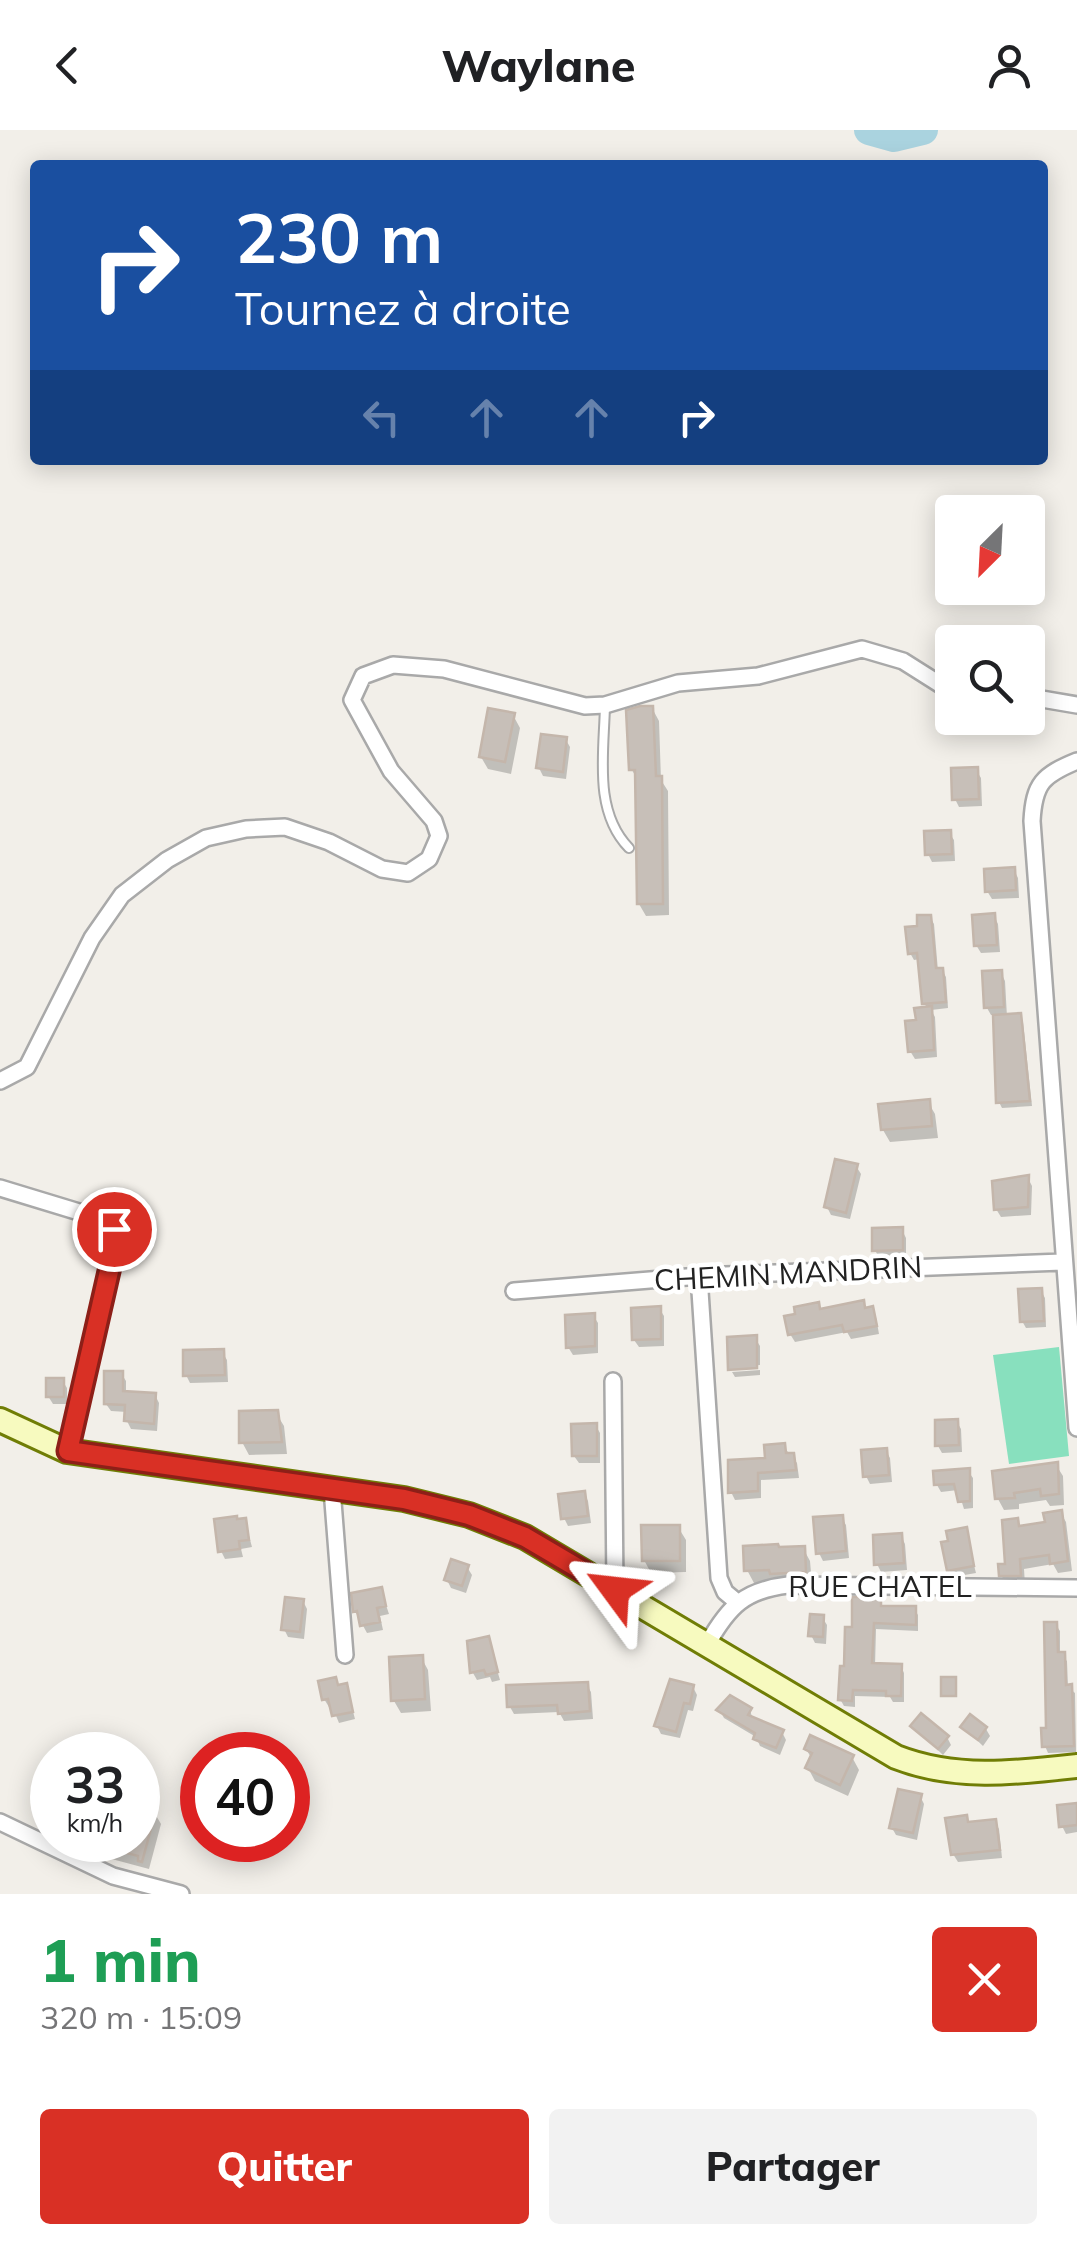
<!DOCTYPE html>
<html lang="fr">
<head>
<meta charset="utf-8">
<style>
	:root { --surface:#fff; --page:#f2f2f2; --text:#202124; --muted:#757577; --accent:#d93025 }
	body { margin:0; font-family:Mulish,sans-serif; background:var(--page); color:var(--text); height:100vh; display:flex; flex-direction:column; font-size:38px; white-space:nowrap }
	* { box-sizing:border-box; margin:0 }
	p { font-size:32px; color:var(--muted) }
	.icon { flex:none; width:55px; height:55px; fill:none; stroke:currentColor; stroke-width:2; stroke-linecap:round; stroke-linejoin:round }
	.map { position:relative; height:1764px; overflow:hidden }
	.side { display:flex; flex-direction:column; background:var(--surface); flex:1 }
	.side>* { flex:none }
	.hud { position:absolute; left:30px; top:30px; width:1018px; height:305px; border-radius:10px; box-shadow:0 5px 25px #0003; background:#1a4fa0; color:#fff; overflow:hidden }
	.needle { width:65px; rotate:204deg }
	.controls { position:absolute; left:935px; top:365px; display:grid; gap:20px }
	.controls a { display:grid; place-items:center; width:110px; height:110px; border-radius:10px; background:var(--surface); box-shadow:0 5px 25px #0003; font-size:50px }
	.speed { position:absolute; left:30px; top:1602px; display:flex; gap:20px; font-size:50px; font-weight:700; text-align:center }
	.speed>* { display:grid; place-content:center; width:130px; height:130px; border-radius:50%; background:var(--surface); box-shadow:0 5px 25px #0003; line-height:1 }
	.speed small { font-size:25px; font-weight:400 }
	.speed .limit { border:15px solid #d22; background:#fff; color:#111 }
	.pin { position:absolute; display:grid; place-items:center; width:85px; height:85px; color:#fff; margin:-42px; border:5px solid #fff; border-radius:50%; box-shadow:0 2px 10px #0007 }
	.me { position:absolute; width:110px; margin:-55px; rotate:300deg; stroke-linejoin:round; filter:drop-shadow(0 0 8px #0008) }
	.turn { display:flex; align-items:center; gap:35px; height:210px; padding:0 40px; font-size:45px }
	.turn .icon { width:130px; height:130px; stroke-width:2.5 }
	.turn b { display:block; font-size:70px; line-height:85px }
	.lanes { display:flex; align-items:center; height:95px; padding:0 40px; background:#0003; justify-content:center; gap:50px; direction:ltr }
	.lanes .off { opacity:.35 }
	.round { display:grid; place-items:center; flex:none; width:105px; height:105px; border-radius:10px; background:var(--page) }
	.headline { display:flex; align-items:center; justify-content:space-between; height:170px; padding:0 40px }
	h1 { font-size:60px; font-weight:800; line-height:75px; color:#1e9e55 }
	.primary-button { display:flex; gap:20px; margin-top:auto; padding:20px 40px }
	.primary-button a { flex:1; height:115px; border-radius:10px; background:var(--accent); color:#fff; font-size:40px; font-weight:800; line-height:115px; text-align:center }
	.primary-button a+a { background:var(--page); color:var(--text) }
	header { display:flex; justify-content:space-between; align-items:center; height:130px; padding:0 40px; background:var(--surface); font-size:45px; font-weight:800 }
	.map>svg:first-child { display:block }
	.pitch { fill:#88e0be }
	.shadow { fill:#0003 }
	.lines { fill:none; stroke-linecap:round; stroke-linejoin:round }
	.river { stroke:#aad3df; stroke-width:30 }
	.building { fill:#c7bfb8; stroke:#c4b6ab; stroke-width:2.5 }
	.lane-casing { stroke:#a9a9a9; stroke-width:12 }
	.street-casing { stroke:#a9a9a9; stroke-width:20 }
	.secondary-casing { stroke:#707d05; stroke-width:28 }
	.lane { stroke:#fff; stroke-width:8 }
	.street { stroke:#fff; stroke-width:15 }
	.secondary { stroke:#f7fabf; stroke-width:22 }
	.route-casing { stroke:#8d1f18; stroke-width:25 }
	.route { stroke:#d93025; stroke-width:18 }
	.labels { text-anchor:middle; stroke-width:9; stroke-linejoin:round; paint-order:stroke }
	.street-label { font-size:30px; fill:#222; stroke:#fff }
</style>
</head>
<body>
<header><svg class="icon" aria-label="back" viewBox="0 0 24 24"><path d="M15 5l-7 7 7 7"/></svg>Waylane<svg class="icon" aria-label="person" viewBox="0 0 24 24"><circle cx="12" cy="8" r="4"/><path d="M4 21q1-7 8-7t8 7"/></svg></header>
<div class="map">
<svg width="1077" height="1764" viewBox="0 0 1077 1764">
	<rect width="100%" height="100%" fill="#f2efe9"/>
	<path class="pitch" d="M 1059,1217 L 1069,1326 L 1009,1334 L 993,1225 Z"/>
	<path class="shadow" d="M 652,578 L 659,591 L 661,650 L 668,661 L 669,785 L 646,786 L 639,774 L 638,651 L 632,640 Z
		M 513,585 L 520,598 L 511,644 L 488,639 L 481,627 Z
		M 566,610 L 570,617 L 566,649 L 543,646 L 539,638 Z
		M 976,640 L 981,648 L 982,676 L 959,677 L 955,669 Z
		M 949,703 L 954,710 L 955,731 L 932,732 L 928,724 Z
		M 1014,740 L 1018,748 L 1019,768 L 992,769 L 987,761 Z
		M 994,786 L 998,794 L 1000,822 L 981,823 L 976,815 Z
		M 930,787 L 934,794 L 938,841 L 942,840 L 946,847 L 948,878 L 931,880 L 935,887 L 937,927 L 915,929 L 910,921 L 918,893 L 928,879 L 924,873 L 920,829 L 914,830 L 910,823 L 920,798 Z
		M 1001,843 L 1005,851 L 1007,887 L 1020,886 L 1023,892 L 1032,976 L 1002,978 L 999,972 L 996,885 L 991,885 L 987,878 Z
		M 928,972 L 935,984 L 938,1008 L 890,1012 L 883,1000 Z
		M 856,1036 L 861,1044 L 850,1089 L 831,1085 L 827,1077 Z
		M 1028,1048 L 1032,1056 L 1031,1085 L 1001,1087 L 996,1079 Z
		M 902,1100 L 906,1108 L 906,1128 L 879,1128 L 875,1120 Z
		M 1041,1161 L 1045,1168 L 1046,1197 L 1026,1198 L 1022,1191 Z
		M 863,1173 L 876,1187 L 879,1204 L 851,1209 L 847,1202 L 795,1212 L 790,1204 L 818,1175 L 822,1181 Z
		M 659,1178 L 664,1186 L 664,1216 L 639,1217 L 634,1210 Z
		M 593,1185 L 598,1193 L 598,1223 L 573,1225 L 568,1217 Z
		M 755,1208 L 760,1216 L 760,1235 L 731,1237 L 731,1240 L 730,1209 Z
		M 222,1222 L 227,1230 L 228,1252 L 190,1253 L 186,1245 Z
		M 760,1240 L 760,1245 L 735,1247 L 732,1242 Z
		M 121,1243 L 126,1251 L 126,1264 L 155,1265 L 159,1273 L 157,1301 L 131,1299 L 127,1291 L 127,1282 L 111,1281 L 106,1274 Z
		M 62,1250 L 67,1258 L 67,1274 L 53,1274 L 48,1266 Z
		M 276,1283 L 284,1296 L 287,1324 L 249,1325 L 242,1312 Z
		M 957,1292 L 961,1299 L 962,1322 L 942,1323 L 938,1316 Z
		M 596,1296 L 600,1303 L 600,1333 L 579,1333 L 574,1326 Z
		M 783,1316 L 797,1333 L 799,1348 L 761,1350 L 761,1368 L 735,1370 L 731,1362 Z
		M 886,1321 L 890,1328 L 892,1352 L 870,1354 L 866,1346 Z
		M 1056,1335 L 1063,1346 L 1064,1375 L 1050,1376 L 1046,1370 L 1019,1374 L 1019,1379 L 1004,1380 L 998,1369 Z
		M 968,1341 L 973,1348 L 973,1378 L 964,1379 L 958,1360 L 941,1362 L 937,1355 Z
		M 584,1363 L 588,1371 L 591,1393 L 568,1396 L 564,1388 Z
		M 1060,1382 L 1066,1392 L 1072,1441 L 1058,1443 L 1053,1434 L 1024,1439 L 1025,1455 L 1007,1455 L 1001,1445 L 1007,1436 L 1016,1390 L 1021,1398 L 1047,1394 Z
		M 841,1387 L 846,1395 L 849,1428 L 823,1431 L 819,1423 Z
		M 245,1391 L 252,1417 L 241,1419 L 243,1427 L 225,1429 L 221,1421 L 237,1392 Z
		M 678,1397 L 686,1410 L 686,1442 L 651,1443 L 644,1430 Z
		M 965,1400 L 976,1443 L 953,1447 L 949,1440 Z
		M 901,1406 L 905,1414 L 907,1440 L 881,1442 L 877,1434 Z
		M 803,1418 L 810,1431 L 812,1454 L 754,1453 L 747,1440 Z
		M 467,1437 L 472,1445 L 466,1463 L 451,1458 L 447,1450 Z
		M 381,1460 L 389,1484 L 380,1486 L 383,1500 L 367,1503 L 355,1481 Z
		M 879,1470 L 884,1478 L 914,1478 L 918,1485 L 918,1501 L 876,1499 L 875,1536 L 901,1536 L 904,1543 L 904,1572 L 893,1572 L 890,1567 L 855,1566 L 855,1577 L 844,1576 L 840,1569 L 854,1499 Z
		M 303,1471 L 307,1479 L 304,1509 L 288,1507 L 284,1499 Z
		M 822,1487 L 827,1495 L 826,1514 L 815,1513 L 811,1505 Z
		M 1056,1495 L 1060,1501 L 1060,1525 L 1067,1531 L 1068,1557 L 1075,1563 L 1076,1622 L 1048,1623 L 1045,1616 Z
		M 488,1509 L 500,1550 L 492,1552 L 490,1547 L 477,1550 L 473,1543 L 470,1513 Z
		M 421,1527 L 428,1540 L 431,1581 L 401,1583 L 394,1571 Z
		M 586,1554 L 591,1562 L 593,1589 L 564,1591 L 559,1582 L 514,1584 L 510,1577 Z
		M 346,1555 L 355,1589 L 339,1593 L 332,1576 L 329,1577 L 324,1569 Z
		M 693,1557 L 697,1565 L 693,1581 L 688,1580 L 680,1608 L 661,1604 L 657,1596 Z
		M 750,1580 L 753,1590 L 782,1602 L 786,1610 L 780,1625 L 760,1616 L 756,1607 L 724,1588 L 720,1581 Z
		M 913,1596 L 947,1607 L 951,1615 L 943,1625 Z
		M 963,1597 L 986,1599 L 990,1606 L 983,1616 Z
		M 806,1619 L 852,1627 L 859,1640 L 848,1666 L 815,1651 L 808,1638 L 812,1629 Z
		M 51,1655 L 52,1656 L 52,1692 L 44,1679 Z
		M 920,1666 L 924,1674 L 917,1710 L 896,1705 L 892,1698 Z
		M 1077,1674 L 1077,1702 L 1066,1704 L 1062,1696 Z
		M 138,1677 L 154,1682 L 161,1694 L 149,1739 L 108,1728 L 101,1715 L 103,1710 L 138,1710 Z
		M 966,1687 L 970,1695 L 995,1692 L 999,1699 L 1002,1728 L 958,1732 L 953,1724 Z"/>
	<g class="lines">
		<path class="river" d="M 869,0 L 894,7 L 923,0"/>
	</g>
	<path class="building" d="M 640,576 L 653,576 L 656,646 L 662,646 L 663,774 L 637,774 L 635,640 L 629,640 L 626,580 Z
		M 488,578 L 515,583 L 505,632 L 479,627 Z
		M 541,604 L 567,607 L 563,642 L 536,638 Z
		M 978,637 L 979,669 L 952,670 L 951,638 Z
		M 951,700 L 952,724 L 925,725 L 924,701 Z
		M 1015,737 L 1016,760 L 985,762 L 984,739 Z
		M 995,783 L 997,815 L 974,816 L 972,785 Z
		M 917,785 L 931,785 L 936,838 L 943,838 L 946,872 L 922,874 L 917,823 L 908,824 L 905,797 L 917,796 Z
		M 1002,840 L 1004,877 L 984,878 L 982,841 Z
		M 932,876 L 934,920 L 908,922 L 905,891 L 916,890 L 914,878 Z
		M 1021,883 L 1030,971 L 996,973 L 993,885 Z
		M 930,969 L 932,996 L 881,1000 L 878,974 Z
		M 835,1029 L 858,1034 L 846,1083 L 824,1077 Z
		M 1029,1045 L 1028,1077 L 994,1080 L 992,1051 Z
		M 903,1097 L 903,1120 L 872,1121 L 872,1098 Z
		M 1042,1158 L 1044,1191 L 1020,1192 L 1018,1159 Z
		M 864,1170 L 865,1178 L 873,1176 L 877,1196 L 844,1202 L 842,1195 L 788,1205 L 784,1186 L 795,1184 L 794,1177 L 819,1172 L 820,1179 Z
		M 661,1176 L 661,1209 L 632,1210 L 631,1178 Z
		M 595,1183 L 595,1216 L 566,1218 L 565,1185 Z
		M 757,1205 L 757,1238 L 728,1240 L 727,1207 Z
		M 224,1219 L 225,1245 L 183,1246 L 183,1220 Z
		M 104,1241 L 123,1241 L 123,1261 L 156,1263 L 154,1294 L 124,1291 L 125,1275 L 104,1274 Z
		M 46,1248 L 64,1248 L 64,1267 L 46,1267 Z
		M 278,1280 L 282,1312 L 239,1313 L 239,1281 Z
		M 958,1289 L 959,1315 L 935,1316 L 935,1290 Z
		M 597,1293 L 597,1326 L 572,1326 L 571,1294 Z
		M 785,1313 L 786,1323 L 794,1323 L 796,1340 L 758,1343 L 758,1361 L 728,1363 L 728,1330 L 765,1328 L 764,1315 Z
		M 887,1318 L 889,1345 L 863,1347 L 861,1320 Z
		M 1058,1332 L 1059,1364 L 1041,1366 L 1040,1359 L 1014,1363 L 1015,1368 L 995,1369 L 992,1341 Z
		M 970,1338 L 970,1371 L 958,1372 L 954,1354 L 934,1355 L 933,1341 Z
		M 585,1361 L 588,1386 L 561,1389 L 558,1364 Z
		M 1062,1380 L 1068,1431 L 1050,1434 L 1049,1425 L 1020,1429 L 1021,1446 L 999,1446 L 998,1434 L 1005,1434 L 1002,1390 L 1018,1388 L 1019,1396 L 1045,1392 L 1043,1383 Z
		M 843,1385 L 846,1421 L 816,1424 L 813,1387 Z
		M 237,1386 L 237,1389 L 246,1388 L 249,1410 L 239,1411 L 240,1419 L 218,1422 L 214,1389 Z
		M 641,1395 L 680,1395 L 680,1431 L 642,1431 Z
		M 967,1397 L 974,1436 L 947,1441 L 941,1412 L 948,1411 L 946,1401 Z
		M 902,1403 L 904,1433 L 874,1435 L 873,1405 Z
		M 778,1414 L 779,1417 L 805,1416 L 806,1442 L 770,1444 L 769,1440 L 744,1441 L 743,1416 Z
		M 451,1429 L 469,1435 L 462,1456 L 444,1450 Z
		M 382,1457 L 386,1476 L 377,1478 L 380,1492 L 360,1496 L 357,1481 L 353,1482 L 351,1463 Z
		M 285,1467 L 304,1469 L 300,1502 L 281,1500 Z
		M 852,1467 L 881,1467 L 881,1476 L 916,1476 L 916,1495 L 874,1493 L 872,1533 L 902,1534 L 901,1566 L 886,1566 L 886,1561 L 853,1560 L 852,1571 L 838,1570 L 840,1536 L 844,1536 L 845,1497 L 852,1497 Z
		M 810,1484 L 824,1485 L 823,1507 L 808,1506 Z
		M 1044,1492 L 1057,1492 L 1058,1522 L 1065,1522 L 1066,1555 L 1072,1554 L 1074,1616 L 1042,1617 L 1041,1598 L 1046,1598 Z
		M 489,1506 L 498,1542 L 486,1545 L 484,1540 L 470,1543 L 467,1511 Z
		M 423,1525 L 425,1569 L 391,1571 L 389,1527 Z
		M 336,1547 L 338,1555 L 347,1553 L 353,1582 L 332,1586 L 328,1569 L 322,1570 L 318,1551 Z
		M 941,1547 L 956,1547 L 956,1566 L 941,1566 Z
		M 670,1549 L 694,1555 L 690,1574 L 684,1573 L 676,1602 L 654,1596 Z
		M 588,1552 L 590,1581 L 558,1584 L 557,1575 L 507,1577 L 506,1555 Z
		M 730,1565 L 752,1578 L 748,1585 L 784,1600 L 776,1618 L 753,1609 L 755,1603 L 716,1580 Z
		M 921,1583 L 949,1606 L 938,1619 L 910,1596 Z
		M 970,1584 L 987,1597 L 978,1610 L 960,1597 Z
		M 810,1605 L 854,1625 L 840,1655 L 805,1638 L 812,1623 L 804,1619 Z
		M 898,1659 L 922,1664 L 913,1703 L 889,1698 Z
		M 1077,1673 L 1077,1695 L 1059,1697 L 1057,1675 Z
		M 138,1675 L 156,1680 L 142,1732 L 138,1731 L 138,1726 L 94,1714 L 94,1710 L 138,1710 Z
		M 967,1685 L 968,1692 L 996,1689 L 1000,1720 L 951,1725 L 945,1688 Z"/>
	<g class="lines">
		<defs>
			<path id="lane" d="M 605,575 C 604,623 593,681 629,718"/>
			<path id="street" d="M 1028,570 L 1036,568 L 1077,575
				M 1077,631 C 1043,645 1034,653 1032,691 L 1077,1298
				M 0,951 L 27,937 L 92,808 L 122,765 L 167,730 L 206,708 L 246,699 L 285,697 L 329,712 L 382,739 L 408,743 L 429,729 L 439,706 L 434,691 L 391,641 L 352,570 L 363,546 L 393,535 L 444,539 L 585,576 L 605,575 L 678,553 L 758,546 L 862,519 L 903,531 L 952,562
				M 0,1058 L 102,1089 L 114,1099 L 115,1115 L 67,1321
				M 699,1146 L 719,1448 L 725,1462 L 737,1472
				M 514,1161 L 699,1146 L 1062,1132
				M 613,1251 L 615,1460
				M 332,1359 L 345,1525
				M 708,1513 C 729,1476 745,1460 788,1455 L 1077,1458
				M 0,1692 L 113,1746 L 181,1764"/>
			<path id="secondary" d="M 0,1290 L 67,1321 L 404,1369 L 469,1385 L 525,1407 L 896,1627 C 955,1650 1015,1643 1077,1636"/>
		</defs>
		<use href="#lane" class="lane-casing"/>
		<use href="#street" class="street-casing"/>
		<use href="#secondary" class="secondary-casing"/>
		<use href="#lane" class="lane"/>
		<use href="#street" class="street"/>
		<use href="#secondary" class="secondary"/>
	</g>
	<g class="lines">
		<defs>
			<path id="route" d="M 114,1099 L 115,1115 L 68,1321 L 404,1369 L 469,1385 L 525,1407 L 615,1460"/>
		</defs>
		<use href="#route" class="route-casing"/>
		<use href="#route" class="route"/>
	</g>
	<g class="labels">
		<g class="street-label">
			<text transform="translate(788 1144) rotate(-3)" y="10">CHEMIN MANDRIN</text>
			<text x="880" y="1467">RUE CHATEL</text>
		</g>
	</g>
</svg>
<div class="controls">
<a><svg class="needle" viewBox="-14 -14 28 28"><path d="M0-13l5 13h-10z" fill="#e53935"/><path d="M0 13l5-13h-10z" fill="#757577"/></svg></a>
<a><svg class="icon" aria-label="search" viewBox="0 0 24 24"><circle cx="10" cy="10" r="6"/><path d="M15 15l6 6"/></svg></a>
</div>
<div class="speed"><div>33<small>km/h</small></div><div class="limit">40</div></div>
<div class="pin" style="left:114px;top:1099px;background:#d93025"><svg class="icon" aria-label="arrive" viewBox="0 0 24 24"><path d="M6 21V4h12l-3 4 3 4H6"/></svg></div>
<svg class="me" style="left:615px;top:1460px" viewBox="-20 -20 40 40"><path d="M0-17L14 15 0 8-14 15z" fill="#d93025" stroke="#fff" stroke-width="4"/></svg>
<div class="hud">
<div class="turn"><svg class="icon" aria-label="right" viewBox="0 0 24 24"><path d="M7 20v-9h11M14 6l5 5-5 5"/></svg><div><b>230 m</b>Tournez à droite</div></div>
<div class="lanes"><svg class="icon off" aria-label="left" viewBox="0 0 24 24"><path d="M17 20v-9H6M10 6l-5 5 5 5"/></svg><svg class="icon off" aria-label="ahead" viewBox="0 0 24 24"><path d="M12 20V5M6 11l6-6 6 6"/></svg><svg class="icon off" aria-label="ahead" viewBox="0 0 24 24"><path d="M12 20V5M6 11l6-6 6 6"/></svg><svg class="icon" aria-label="right" viewBox="0 0 24 24"><path d="M7 20v-9h11M14 6l5 5-5 5"/></svg></div>
</div>
</div>
<section class="side">
<div class="headline"><div><h1>1 min</h1><p>320 m · 15:09</p></div><a class="round" style="background:#d93025;color:#fff"><svg class="icon" aria-label="close" viewBox="0 0 24 24"><path d="M6 6l12 12M18 6L6 18"/></svg></a></div>
<div class="primary-button"><a>Quitter</a><a>Partager</a></div>
</section>
</body>
</html>
